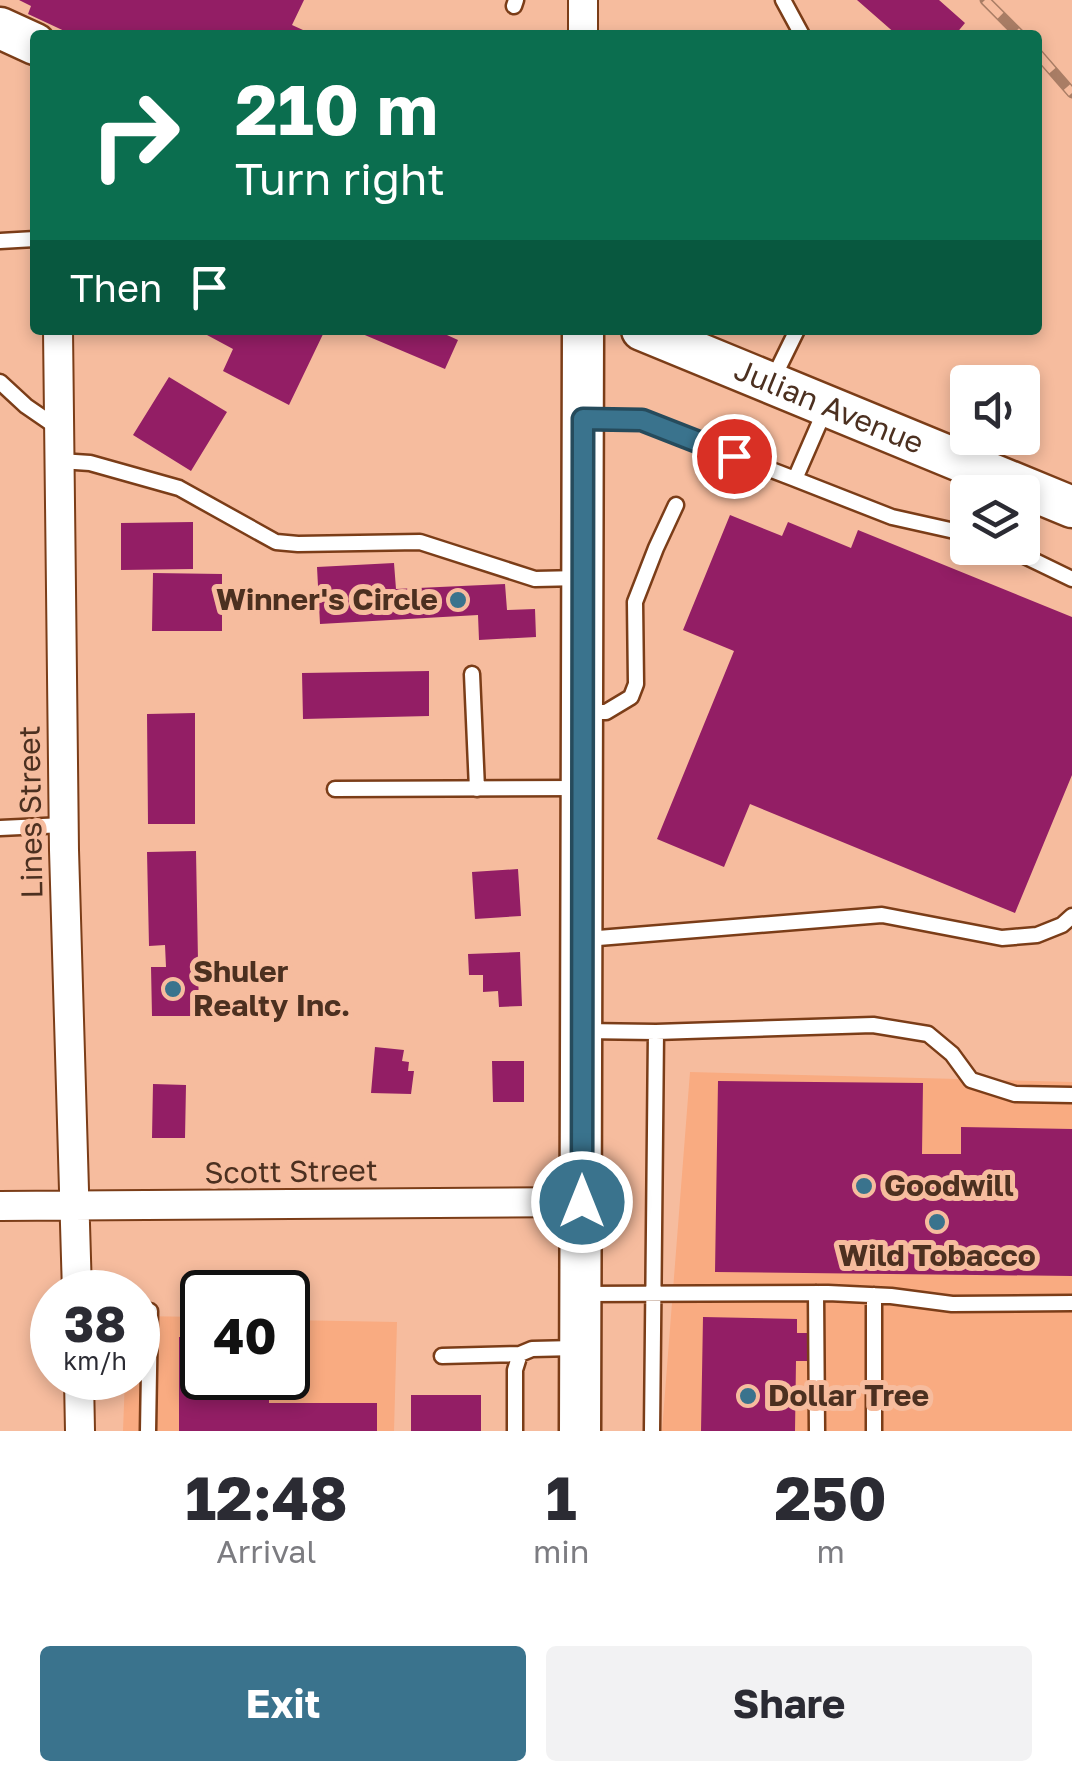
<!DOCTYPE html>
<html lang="en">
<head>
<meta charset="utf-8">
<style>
	:root { --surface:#fff; --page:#f2f2f3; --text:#2b2b33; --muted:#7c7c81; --accent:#3a738d }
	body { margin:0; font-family:"Golos Text",sans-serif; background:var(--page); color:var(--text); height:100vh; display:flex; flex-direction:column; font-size:38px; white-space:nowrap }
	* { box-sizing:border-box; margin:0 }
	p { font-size:32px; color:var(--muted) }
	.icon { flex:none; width:55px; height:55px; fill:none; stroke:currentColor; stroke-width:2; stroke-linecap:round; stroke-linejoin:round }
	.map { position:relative; height:1431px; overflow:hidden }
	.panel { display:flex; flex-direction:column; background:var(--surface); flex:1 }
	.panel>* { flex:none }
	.banner { position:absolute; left:30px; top:30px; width:1012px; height:305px; border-radius:10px; box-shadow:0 5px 15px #0003; background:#0b6e4f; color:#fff; overflow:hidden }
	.controls { position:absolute; left:950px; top:365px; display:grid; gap:20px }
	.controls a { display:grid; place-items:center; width:90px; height:90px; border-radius:10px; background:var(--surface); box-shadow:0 5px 15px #0003; font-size:50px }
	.speed { position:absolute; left:30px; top:1270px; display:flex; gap:20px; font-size:50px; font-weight:700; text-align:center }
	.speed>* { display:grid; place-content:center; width:130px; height:130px; border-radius:50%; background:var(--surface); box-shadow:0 5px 15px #0003; line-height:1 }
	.speed small { font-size:25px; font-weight:400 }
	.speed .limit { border:5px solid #111; border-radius:15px; background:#fff; color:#111 }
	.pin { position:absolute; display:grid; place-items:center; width:85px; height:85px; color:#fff; margin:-42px; border:5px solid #fff; border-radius:50%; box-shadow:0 2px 10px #0007 }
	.me { position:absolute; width:110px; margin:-55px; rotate:0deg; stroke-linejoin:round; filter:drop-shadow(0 0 8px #0008) }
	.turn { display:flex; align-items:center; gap:35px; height:210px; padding:0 40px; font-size:45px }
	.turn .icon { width:130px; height:130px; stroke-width:2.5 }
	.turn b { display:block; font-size:70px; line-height:85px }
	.then { display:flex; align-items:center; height:95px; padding:0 40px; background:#0003; gap:20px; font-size:38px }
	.eta { display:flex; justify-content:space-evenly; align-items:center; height:170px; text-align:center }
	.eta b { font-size:60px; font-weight:700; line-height:70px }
	.button { display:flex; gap:20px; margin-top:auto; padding:20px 40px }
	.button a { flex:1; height:115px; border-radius:10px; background:var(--accent); color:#fff; font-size:40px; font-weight:700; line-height:115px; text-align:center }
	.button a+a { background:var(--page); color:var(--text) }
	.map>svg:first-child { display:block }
	.built { fill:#f9ab81 }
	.building { fill:#931e65 }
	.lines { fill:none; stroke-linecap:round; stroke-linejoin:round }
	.lane-casing { stroke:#7b3d18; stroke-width:19 }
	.street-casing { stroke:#7b3d18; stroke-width:32 }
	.secondary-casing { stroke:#7b3d18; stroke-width:45 }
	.lane { stroke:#fff; stroke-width:14 }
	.street { stroke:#fff; stroke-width:28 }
	.secondary { stroke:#fff; stroke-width:40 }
	.rail-casing { stroke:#a97d65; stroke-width:11 }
	.rail { stroke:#f6bc9e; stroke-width:8; stroke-dasharray:22; stroke-linecap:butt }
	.route-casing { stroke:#264b5c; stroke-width:25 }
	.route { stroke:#3a738d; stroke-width:18 }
	.poi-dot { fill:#3a738d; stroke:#f6bc9e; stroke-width:4 }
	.labels { text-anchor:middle; stroke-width:10; stroke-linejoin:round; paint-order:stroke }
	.street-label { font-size:30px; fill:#4c3020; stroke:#f6bc9e }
	.poi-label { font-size:30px; font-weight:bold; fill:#4c3020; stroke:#f6bc9e; text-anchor:start }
</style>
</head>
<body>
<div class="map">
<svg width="1072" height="1431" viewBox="0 0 1072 1431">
	<rect width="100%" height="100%" fill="#f6bc9e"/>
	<path class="built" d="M 690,1072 L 1072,1082 L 1072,1431 L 662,1431 Z
		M 138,1316 L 202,1317 L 202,1378 L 288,1378 L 288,1320 L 397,1322 L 394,1431 L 123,1431 L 125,1378 L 138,1378 Z"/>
	<path class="building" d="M 19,0 L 304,0 L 292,25 L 314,35 L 73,35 L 28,14 L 31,6 Z
		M 857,0 L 939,0 L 965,23 L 955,35 L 897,35 Z
		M 208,330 L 325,330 L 289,405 L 223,371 L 233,349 L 207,335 Z
		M 353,330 L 436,330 L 458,340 L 445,369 Z
		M 169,377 L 227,412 L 191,471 L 133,435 Z
		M 730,515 L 782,536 L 788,522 L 851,548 L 858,530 L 1072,617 L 1072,775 L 1015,913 L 750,804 L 724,867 L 657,839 L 734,651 L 683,630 Z
		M 193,522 L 193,569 L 121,570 L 121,523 Z
		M 394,563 L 396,589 L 505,584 L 507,610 L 535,609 L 536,637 L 479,640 L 478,615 L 320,624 L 317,567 Z
		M 153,573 L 222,574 L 222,631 L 152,631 Z
		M 429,671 L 429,716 L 303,719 L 302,673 Z
		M 195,713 L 195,824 L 148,824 L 147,714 Z
		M 196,851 L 199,1016 L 152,1016 L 151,967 L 166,967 L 165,945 L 149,946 L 147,852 Z
		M 518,869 L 521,916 L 475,919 L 472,872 Z
		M 520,952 L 522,1006 L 499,1007 L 498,991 L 483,992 L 483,975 L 469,975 L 468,954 Z
		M 375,1047 L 404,1050 L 402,1061 L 409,1062 L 408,1071 L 414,1071 L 411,1094 L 371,1093 Z
		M 492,1061 L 524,1061 L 524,1102 L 493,1102 Z
		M 718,1081 L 923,1083 L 922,1154 L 961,1154 L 961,1127 L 1072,1129 L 1072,1276 L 715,1272 Z
		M 153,1084 L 186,1085 L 185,1138 L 152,1138 Z
		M 703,1317 L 797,1319 L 797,1333 L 815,1333 L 815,1361 L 796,1361 L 795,1431 L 701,1431 Z
		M 179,1337 L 202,1337 L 202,1378 L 269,1378 L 269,1403 L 377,1403 L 377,1431 L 179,1431 Z
		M 411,1395 L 481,1395 L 481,1431 L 411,1431 Z"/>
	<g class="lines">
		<defs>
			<path id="lane" d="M 783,0 L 802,35
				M 514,6 L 516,0
				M 0,241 L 35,239
				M 773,379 L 797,330
				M 0,382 L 26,406 L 58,428
				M 588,419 L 641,420 L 795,479 L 825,410
				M 60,461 L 90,463 L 179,488 L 276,542 L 298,544 L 420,542 L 535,579 L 580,578
				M 795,479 L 892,517 L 968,534
				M 1008,548 L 1072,579
				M 472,674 L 477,789
				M 584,712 L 606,712 L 631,697 L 636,684 L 635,602 L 656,548 L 676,505
				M 335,789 L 577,788
				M 0,828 L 64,825
				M 586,939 L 882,915 L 1002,938 L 1037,935 L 1062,925 L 1072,916
				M 583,1031 L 656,1032 L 873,1025 L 928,1034 L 952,1054 L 971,1080 L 1015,1094 L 1072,1095
				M 816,1293 L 817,1431
				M 582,1294 L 828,1293 L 891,1296 L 952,1304 L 1072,1303
				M 138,1310 L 150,1311 L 148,1431
				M 442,1356 L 520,1354
				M 515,1431 L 515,1370 L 520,1354 L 532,1349 L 575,1348
				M 652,1431 L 656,1032
				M 874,1431 L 874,1295"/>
			<path id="street" d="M 583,0 L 583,35
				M 58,330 L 64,850 L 77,1292
				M 0,1206 L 582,1202
				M 79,1378 L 80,1431"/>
			<g id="secondary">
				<path d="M 0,28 L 35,44"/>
				<path id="s1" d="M 642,330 L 1072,507"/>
				<path d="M 580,1431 L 583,330"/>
			</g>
		</defs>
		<use href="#lane" class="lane-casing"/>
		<use href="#street" class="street-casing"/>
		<use href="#secondary" class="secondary-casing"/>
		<use href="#lane" class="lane"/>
		<use href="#street" class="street"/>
		<use href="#secondary" class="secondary"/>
		<defs>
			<path id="rail" d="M 985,0 L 1020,35
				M 1038,54 L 1072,93"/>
		</defs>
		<use href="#rail" class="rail-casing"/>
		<use href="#rail" class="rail"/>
	</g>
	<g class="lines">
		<defs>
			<path id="route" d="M 582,1202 L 583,419 L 642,420 L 734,456"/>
		</defs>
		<use href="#route" class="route-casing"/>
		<use href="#route" class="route"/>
	</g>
	<g class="poi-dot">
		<circle cx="458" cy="600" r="10"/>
		<circle cx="173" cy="989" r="10"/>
		<circle cx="864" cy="1186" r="10"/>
		<circle cx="937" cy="1222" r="10"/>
		<circle cx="748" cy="1396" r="10"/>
	</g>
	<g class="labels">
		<g class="street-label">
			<text dy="10" stroke="none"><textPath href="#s1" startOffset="202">Julian Avenue</textPath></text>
			<text transform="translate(31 812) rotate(-91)" y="10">Lines Street</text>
			<text transform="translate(291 1172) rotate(-1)" y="10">Scott Street</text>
		</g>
		<g class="poi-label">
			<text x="438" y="610" text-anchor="end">Winner's Circle</text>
			<text x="193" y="982">Shuler<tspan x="193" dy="34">Realty Inc.</tspan></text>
			<text x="884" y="1196">Goodwill</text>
			<text x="937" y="1266" text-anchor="middle">Wild Tobacco</text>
			<text x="768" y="1406">Dollar Tree</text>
		</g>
	</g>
</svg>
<div class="controls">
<a><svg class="icon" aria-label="sound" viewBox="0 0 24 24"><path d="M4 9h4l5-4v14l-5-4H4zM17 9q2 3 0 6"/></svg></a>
<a><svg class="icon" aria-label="layers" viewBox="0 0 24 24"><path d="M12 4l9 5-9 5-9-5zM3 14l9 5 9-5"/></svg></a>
</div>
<div class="speed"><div>38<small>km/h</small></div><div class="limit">40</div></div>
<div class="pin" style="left:734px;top:456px;background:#d93025"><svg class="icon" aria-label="arrive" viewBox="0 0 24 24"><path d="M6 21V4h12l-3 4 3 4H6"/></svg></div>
<svg class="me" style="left:582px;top:1202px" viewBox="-20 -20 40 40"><circle r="17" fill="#3a738d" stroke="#fff" stroke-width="3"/><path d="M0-11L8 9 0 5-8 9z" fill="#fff"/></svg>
<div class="banner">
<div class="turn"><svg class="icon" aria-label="right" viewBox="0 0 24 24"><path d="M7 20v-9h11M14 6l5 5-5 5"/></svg><div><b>210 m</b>Turn right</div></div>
<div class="then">Then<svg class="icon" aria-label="arrive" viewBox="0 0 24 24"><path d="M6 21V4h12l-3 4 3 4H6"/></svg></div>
</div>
</div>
<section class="panel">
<div class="eta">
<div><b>12:48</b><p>Arrival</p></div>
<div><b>1</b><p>min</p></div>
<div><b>250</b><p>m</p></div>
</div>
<div class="button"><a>Exit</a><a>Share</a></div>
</section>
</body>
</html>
